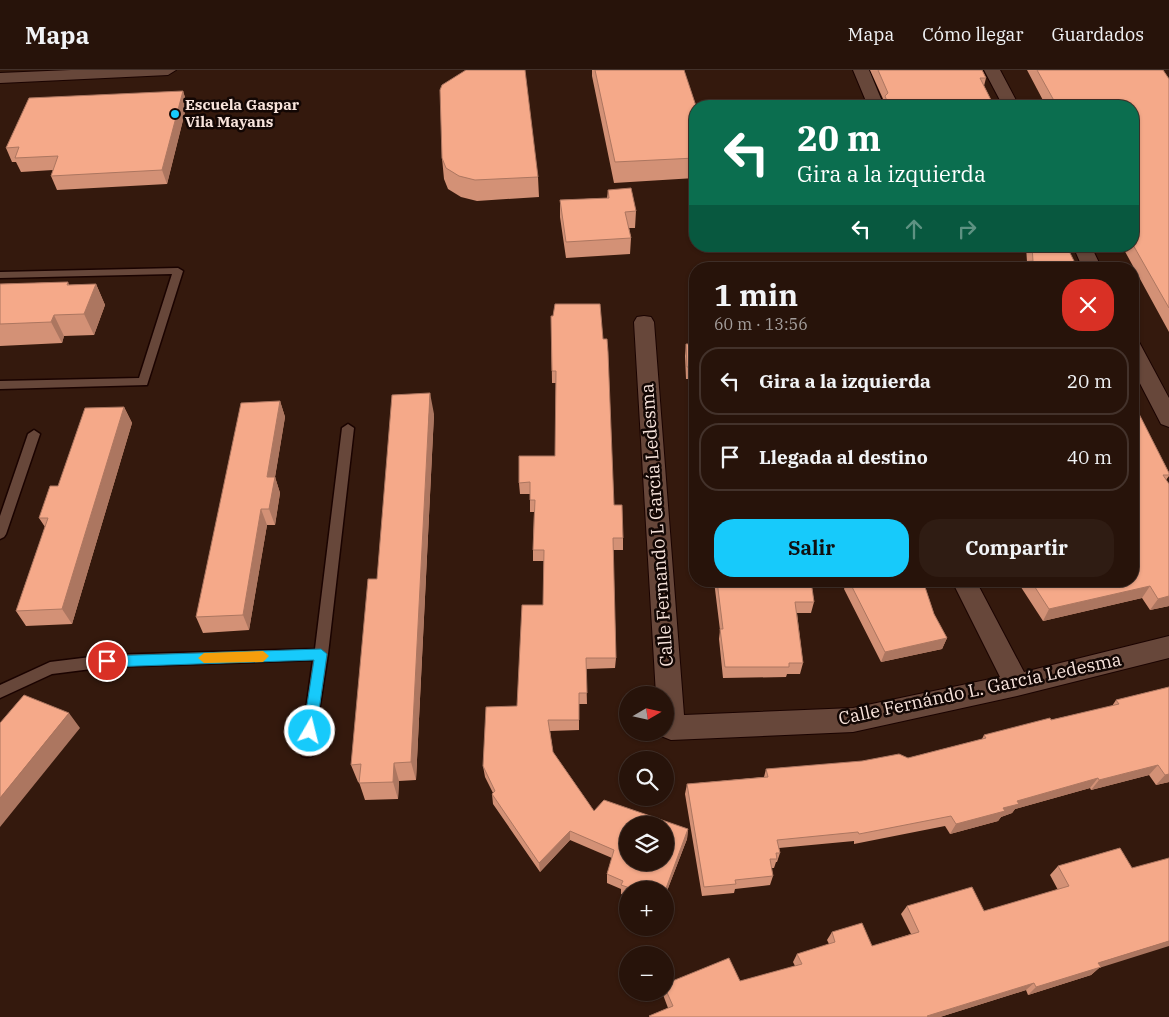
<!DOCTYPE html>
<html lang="es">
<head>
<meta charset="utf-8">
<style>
	:root { --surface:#27130a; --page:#2f1c13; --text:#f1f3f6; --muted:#a49e9c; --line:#43322b; --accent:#17cafb }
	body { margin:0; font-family:"IBM Plex Serif",serif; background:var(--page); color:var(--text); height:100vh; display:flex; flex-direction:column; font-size:19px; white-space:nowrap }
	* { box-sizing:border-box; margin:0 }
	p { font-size:16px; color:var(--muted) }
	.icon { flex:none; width:28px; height:28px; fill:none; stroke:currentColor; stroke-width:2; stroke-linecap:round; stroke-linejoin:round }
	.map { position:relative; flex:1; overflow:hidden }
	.sheet { position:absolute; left:689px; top:192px; width:450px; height:325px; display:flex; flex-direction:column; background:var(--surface); border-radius:20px; box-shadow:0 1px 4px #0004,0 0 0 1px var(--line) }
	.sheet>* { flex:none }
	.guide { position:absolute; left:689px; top:30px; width:450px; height:152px; border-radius:20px; box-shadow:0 1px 4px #0004,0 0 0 1px var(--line); background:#0b6e4f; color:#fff; overflow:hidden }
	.needle { width:32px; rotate:81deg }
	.tools { position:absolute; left:619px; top:616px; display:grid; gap:10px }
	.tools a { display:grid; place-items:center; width:55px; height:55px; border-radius:50%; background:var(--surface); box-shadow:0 1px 4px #0004,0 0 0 1px var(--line); font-size:25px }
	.pin { position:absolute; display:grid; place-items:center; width:42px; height:42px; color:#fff; margin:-21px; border:2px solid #fff; border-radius:50%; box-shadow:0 1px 5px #0007 }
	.me { position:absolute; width:55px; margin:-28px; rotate:8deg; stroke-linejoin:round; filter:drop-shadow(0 0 4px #0008) }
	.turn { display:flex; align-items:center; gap:18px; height:105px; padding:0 25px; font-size:22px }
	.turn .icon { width:65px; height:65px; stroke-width:2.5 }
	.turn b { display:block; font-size:35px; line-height:42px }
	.lanes { display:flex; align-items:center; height:48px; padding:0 25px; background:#0003; justify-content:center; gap:25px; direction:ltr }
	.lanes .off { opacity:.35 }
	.round { display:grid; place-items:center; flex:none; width:52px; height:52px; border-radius:20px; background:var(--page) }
	.overview { display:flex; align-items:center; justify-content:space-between; height:85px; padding:0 25px }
	h1 { font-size:30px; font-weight:700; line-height:38px }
	.primary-button { display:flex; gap:10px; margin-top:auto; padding:10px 25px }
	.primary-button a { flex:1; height:58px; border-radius:20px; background:var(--accent); color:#111; font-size:20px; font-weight:700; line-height:58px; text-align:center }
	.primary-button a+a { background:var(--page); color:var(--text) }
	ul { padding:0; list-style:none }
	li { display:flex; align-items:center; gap:15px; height:68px; margin:0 10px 8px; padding:0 15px; border:2px solid var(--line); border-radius:20px }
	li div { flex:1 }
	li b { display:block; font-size:19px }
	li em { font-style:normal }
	header { display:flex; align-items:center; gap:30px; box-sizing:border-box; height:70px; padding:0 25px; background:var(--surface); border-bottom:1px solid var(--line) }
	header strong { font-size:24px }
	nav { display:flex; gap:28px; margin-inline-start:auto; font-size:18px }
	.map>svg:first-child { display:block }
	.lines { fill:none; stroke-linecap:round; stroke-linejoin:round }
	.service-casing { stroke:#1a0300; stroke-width:3 }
	.minor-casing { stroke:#1a0300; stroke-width:2 }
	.service { fill:#67473a; fill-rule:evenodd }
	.minor { fill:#67473a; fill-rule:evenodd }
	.wall { fill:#d39176 }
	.shaded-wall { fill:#ac7660 }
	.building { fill:#f5a989; stroke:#ac7660; fill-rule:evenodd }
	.route { fill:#17cafb; stroke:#0f83a3 }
	.slow { fill:#f59e0b }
	.poi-dot { fill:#17cafb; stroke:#130704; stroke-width:2 }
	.labels { text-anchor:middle; stroke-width:5; stroke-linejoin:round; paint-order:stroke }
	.far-poi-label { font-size:15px; font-weight:bold; fill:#f8e4dc; stroke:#130704; text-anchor:start }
	.street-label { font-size:18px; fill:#f8e4dc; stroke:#130704 }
</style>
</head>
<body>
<header>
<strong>Mapa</strong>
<nav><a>Mapa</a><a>Cómo llegar</a><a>Guardados</a></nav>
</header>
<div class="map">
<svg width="1169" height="947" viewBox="0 0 1169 947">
	<rect width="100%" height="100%" fill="#34190d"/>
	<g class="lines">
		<defs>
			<path id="service" d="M 178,198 L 183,201 L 147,315 L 0,319 L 0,311 L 139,308 L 172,204 L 0,208 L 0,202 Z
				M 348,354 L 354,358 L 328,584 L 312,686 L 307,687 L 302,686 L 300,681 L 313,590 L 107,597 L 52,604 L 0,628 L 0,615 L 50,592 L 107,585 L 315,579 L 342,358 Z
				M 34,360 L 40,364 L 6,464 L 4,467 L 0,469 L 0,446 L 28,364 Z"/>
			<path id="minor" d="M 71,0 L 176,0 L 168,5 L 0,13 L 0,3 Z
				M 853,0 L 869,0 L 884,36 L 868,36 Z
				M 984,0 L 1000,0 L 1019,36 L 1003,36 Z
				M 1073,176 L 1091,176 L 1102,199 L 1083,199 Z
				M 644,246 L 651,247 L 654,252 L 684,645 L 853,638 L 1000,607 L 952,511 L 976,511 L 1024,602 L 1169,566 L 1169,588 L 1017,626 L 853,662 L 671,670 L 661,666 L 660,662 L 665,662 L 665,625 L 656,625 L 634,252 L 637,247 Z
				M 1132,270 L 1139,272 L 1169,328 L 1169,357 L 1161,354 L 1132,298 Z"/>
		</defs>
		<use href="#service" class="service-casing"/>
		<use href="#minor" class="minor-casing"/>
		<use href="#service" class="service"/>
		<use href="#minor" class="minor"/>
	</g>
	<path class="wall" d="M 592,0 L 684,0 L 695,36 L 695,108 L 614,113 L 592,6 Z
		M 870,0 L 982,0 L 986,8 L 984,16 L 994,36 L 882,36 L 884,31 Z
		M 1027,0 L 1163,0 L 1169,9 L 1169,262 L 1122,176 L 1132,176 L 1132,36 L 1046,36 Z
		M 183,21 L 187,34 L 167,114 L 57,120 L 51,106 L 53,100 L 21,102 L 16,92 L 12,92 L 6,78 Z
		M 442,88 L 538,107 L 539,127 L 477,131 L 461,127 L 448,119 L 444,109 Z
		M 608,120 L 636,141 L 635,158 L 629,158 L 631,168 L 630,184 L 566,188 L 560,147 L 560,130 L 607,128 Z
		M 1026,176 L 1058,176 L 1061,181 L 1078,199 L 1018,199 L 1021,192 L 1027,192 Z
		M 68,212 L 69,215 L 96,214 L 105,235 L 94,265 L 64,266 L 62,273 L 0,276 L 0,214 Z
		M 551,246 L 614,435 L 623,468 L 623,480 L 613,480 L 616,588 L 615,598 L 586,599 L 587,634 L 579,634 L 579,660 L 550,661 L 553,682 L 594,741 L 688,759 L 687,769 L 665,826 L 665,820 L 628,820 L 628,826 L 621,824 L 621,819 L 607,813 L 607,804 L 612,788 L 570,770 L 540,802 L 493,734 L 492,724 L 493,723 L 485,707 L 483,696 L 517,636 L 543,535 L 544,491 L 533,491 L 533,480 L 534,442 L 530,442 L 530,424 L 520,424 L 519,413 L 555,386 L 556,313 L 552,313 Z
		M 686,274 L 695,274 L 695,349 L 691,309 L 686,309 L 685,286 Z
		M 1132,330 L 1169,403 L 1169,406 L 1166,410 L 1169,414 L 1169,536 L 1150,540 L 1142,528 L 1043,551 L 1017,511 L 1132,511 Z
		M 280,331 L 285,347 L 275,407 L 280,423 L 275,455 L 267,455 L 249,560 L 203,563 L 196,547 Z
		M 124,337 L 132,353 L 72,554 L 26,556 L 16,541 L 45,457 L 39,448 L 58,416 Z
		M 434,344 L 416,710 L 399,711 L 398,729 L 365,730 L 359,712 L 358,712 L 351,695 L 377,509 Z
		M 695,353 L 695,376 L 694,364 Z
		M 695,401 L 695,420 L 694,409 Z
		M 714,511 L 811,511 L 814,532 L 811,543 L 797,543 L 803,593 L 800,604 L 787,604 L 786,607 L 723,608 L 719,569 L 720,560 Z
		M 847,511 L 923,511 L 934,544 L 947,568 L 942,579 L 881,592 L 844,519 Z
		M 1169,617 L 1169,712 L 1156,715 L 1149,705 L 1091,720 L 1090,718 L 1015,739 L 1012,743 L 1001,747 L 998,751 L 950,764 L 945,756 L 854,774 L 854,771 L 779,778 L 780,783 L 777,792 L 776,792 L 774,798 L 771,798 L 773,806 L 770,815 L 735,819 L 734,823 L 702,826 L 685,724 L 687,714 L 764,707 L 766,699 L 908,688 L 982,669 L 984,665 L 1112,636 L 1116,630 Z
		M 1120,778 L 1099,898 L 1091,905 L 1028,925 L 1026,920 L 940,947 L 649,947 L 649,946 L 668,938 L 662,922 L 665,922 L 665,914 L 740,911 L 795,896 L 793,892 L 797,884 L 829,874 L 827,870 L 832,862 L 872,876 L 911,864 L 901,844 L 907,836 L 984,841 L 1058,820 L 1050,805 L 1058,796 Z"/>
	<path class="shaded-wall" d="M 183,21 L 187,34 L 167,114 L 162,100 Z
		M 96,214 L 105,235 L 94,265 L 84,244 Z
		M 54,245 L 64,266 L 62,273 L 51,252 Z
		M 430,323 L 434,344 L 416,710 L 411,692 Z
		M 280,331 L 285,347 L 275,407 L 280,423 L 275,455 L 269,439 L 267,407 Z
		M 124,337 L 132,353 L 72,554 L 62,539 Z
		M 261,439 L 267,455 L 249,560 L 243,545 Z
		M 1150,516 L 1142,528 L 1043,551 L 1049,539 Z
		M 1169,526 L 1169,536 L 1150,540 L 1158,529 Z
		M 947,568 L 942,579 L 881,592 L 885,582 Z
		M 69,643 L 80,658 L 0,757 L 0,728 Z
		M 394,693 L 399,711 L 398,729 L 393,712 Z
		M 1158,695 L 1149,705 L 1091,720 L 1099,710 Z
		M 1169,704 L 1169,712 L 1156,715 L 1165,705 Z
		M 1098,708 L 1090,718 L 1015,739 L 1012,743 L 1001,747 L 998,751 L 950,764 L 956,754 L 1003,738 L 1017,731 Z
		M 688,759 L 687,769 L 665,826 L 665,821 Z
		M 570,761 L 570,770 L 540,802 L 539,793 Z
		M 1169,871 L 1169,876 L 1099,898 L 1091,905 L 1028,925 L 1036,917 L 1098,893 Z
		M 1034,913 L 1026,920 L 940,947 L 926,947 L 927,946 Z"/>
	<path class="building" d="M 466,0 L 525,0 L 538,107 L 475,110 L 459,106 L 446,98 L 442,88 L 440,20 L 442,15 Z
		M 595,0 L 684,0 L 696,36 L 695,36 L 695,88 L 615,92 Z
		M 878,0 L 982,0 L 986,8 L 980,8 L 994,36 L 919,36 L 918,35 L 889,36 L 885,26 L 888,23 Z
		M 1037,0 L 1163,0 L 1169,9 L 1169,238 L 1132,173 L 1132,36 L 1057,36 Z
		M 183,21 L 162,100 L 51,106 L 58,86 L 15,88 L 19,77 L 6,78 L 29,28 Z
		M 631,118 L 636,141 L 625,142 L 631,168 L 566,172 L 560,130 L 609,128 L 608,120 Z
		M 1032,176 L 1058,176 L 1061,181 L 1069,181 L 1078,199 L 1024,199 L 1021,192 L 1033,191 Z
		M 68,212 L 67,215 L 96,214 L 84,244 L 54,245 L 51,252 L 0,254 L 0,214 Z
		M 555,234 L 600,234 L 603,269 L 607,269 L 608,282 L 614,435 L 622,435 L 623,468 L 613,468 L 616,588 L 586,588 L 587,623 L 579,623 L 579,650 L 548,650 L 553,682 L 594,741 L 604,730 L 688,759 L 665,821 L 665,820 L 636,820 L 621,815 L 623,811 L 607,804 L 614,780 L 570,761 L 539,793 L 492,724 L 495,721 L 483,696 L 486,637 L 517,636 L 522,535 L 543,535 L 544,480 L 533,480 L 535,430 L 530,430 L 530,412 L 519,413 L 519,386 L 555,386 L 556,301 L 552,301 L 551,246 L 553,246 ZM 628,755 L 665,755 L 665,792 L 628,792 Z
		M 686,274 L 695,274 L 695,325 L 692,297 L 687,297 Z
		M 430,323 L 411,692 L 394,693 L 393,712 L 359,713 L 361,694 L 351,695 L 368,509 L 377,509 L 392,325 Z
		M 1132,330 L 1169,403 L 1169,405 L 1163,405 L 1169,414 L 1169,526 L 1158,529 L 1150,516 L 1049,539 L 1031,511 L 1132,511 Z
		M 280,331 L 267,407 L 275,407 L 269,439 L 261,439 L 243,545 L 196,547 L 241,333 Z
		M 124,337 L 62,539 L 16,541 L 48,448 L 39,448 L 50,416 L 58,416 L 85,338 Z
		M 717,511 L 811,511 L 814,532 L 795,532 L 803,593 L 789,593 L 789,597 L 725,597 L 720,559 L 723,559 Z
		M 849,511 L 923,511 L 934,544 L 947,568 L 885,582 Z
		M 1169,617 L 1169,704 L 1165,705 L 1158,695 L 1099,710 L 1098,708 L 1017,731 L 1019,734 L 1003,738 L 1005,741 L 956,754 L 951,746 L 859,764 L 858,762 L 777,770 L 780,783 L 776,783 L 777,789 L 770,789 L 773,806 L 735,810 L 736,814 L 704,817 L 687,714 L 768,707 L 766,699 L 862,691 L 899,684 L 908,688 L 986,668 L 984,665 L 1050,648 L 1051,650 L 1119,634 L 1116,630 Z
		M 24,625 L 69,643 L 0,728 L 0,653 Z
		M 1120,778 L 1132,798 L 1169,788 L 1169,871 L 1098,893 L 1101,897 L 1036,917 L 1034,913 L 927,946 L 928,947 L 650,947 L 649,946 L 673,936 L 665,918 L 665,914 L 729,888 L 740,911 L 802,894 L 797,884 L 835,872 L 832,862 L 862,853 L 872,876 L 919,862 L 907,836 L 972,817 L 984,841 L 1069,816 L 1058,796 Z"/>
	<path class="route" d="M 321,579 L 327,584 L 316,661 L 314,665 L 310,667 L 305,665 L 303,661 L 314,590 L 107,597 L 101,591 L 107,586 Z"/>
	<path class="slow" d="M 263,581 L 269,586 L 263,592 L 204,593 L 198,588 L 204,583 Z"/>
	<circle class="poi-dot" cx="175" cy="44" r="5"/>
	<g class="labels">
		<g class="far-poi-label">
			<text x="185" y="40">Escuela Gaspar<tspan x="185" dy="17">Vila Mayans</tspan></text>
		</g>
		<g class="street-label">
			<text transform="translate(657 455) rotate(-94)" y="6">Calle Fernando L García Ledesma</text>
			<text transform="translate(980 619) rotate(-12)" y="6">Calle Fernándo L. García Ledesma</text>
		</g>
	</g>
</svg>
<div class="tools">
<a><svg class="needle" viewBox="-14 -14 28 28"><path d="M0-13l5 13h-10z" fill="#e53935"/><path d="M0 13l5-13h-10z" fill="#a49e9c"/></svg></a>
<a><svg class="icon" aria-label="search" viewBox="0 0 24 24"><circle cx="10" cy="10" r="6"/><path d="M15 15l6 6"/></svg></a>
<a><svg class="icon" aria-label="layers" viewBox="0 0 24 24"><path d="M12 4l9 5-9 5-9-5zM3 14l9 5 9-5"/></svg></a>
<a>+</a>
<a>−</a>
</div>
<div class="pin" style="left:107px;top:591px;background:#d93025"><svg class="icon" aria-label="arrive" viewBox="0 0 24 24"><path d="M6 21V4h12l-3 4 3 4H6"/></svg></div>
<svg class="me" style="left:310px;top:661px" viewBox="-20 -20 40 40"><circle r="17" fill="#17cafb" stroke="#fff" stroke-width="3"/><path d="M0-11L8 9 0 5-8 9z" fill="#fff"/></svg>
<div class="guide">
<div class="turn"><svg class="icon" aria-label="left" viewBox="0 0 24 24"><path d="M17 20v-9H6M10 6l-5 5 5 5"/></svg><div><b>20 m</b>Gira a la izquierda</div></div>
<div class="lanes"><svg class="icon" aria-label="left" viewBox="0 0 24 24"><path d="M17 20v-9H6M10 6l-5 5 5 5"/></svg><svg class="icon off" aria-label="ahead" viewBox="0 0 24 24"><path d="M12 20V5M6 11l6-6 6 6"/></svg><svg class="icon off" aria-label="right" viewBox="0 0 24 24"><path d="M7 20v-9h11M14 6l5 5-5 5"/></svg></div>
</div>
<section class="sheet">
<div class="overview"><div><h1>1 min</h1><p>60 m · 13:56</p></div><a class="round" style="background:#d93025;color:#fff"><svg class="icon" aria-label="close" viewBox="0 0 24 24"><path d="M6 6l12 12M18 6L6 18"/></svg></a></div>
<ul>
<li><svg class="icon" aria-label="left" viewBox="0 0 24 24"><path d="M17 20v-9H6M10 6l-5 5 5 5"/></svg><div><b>Gira a la izquierda</b></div><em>20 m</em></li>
<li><svg class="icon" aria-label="arrive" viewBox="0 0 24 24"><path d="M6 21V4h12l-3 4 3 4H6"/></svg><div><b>Llegada al destino</b></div><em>40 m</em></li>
</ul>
<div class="primary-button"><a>Salir</a><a>Compartir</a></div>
</section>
</div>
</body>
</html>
